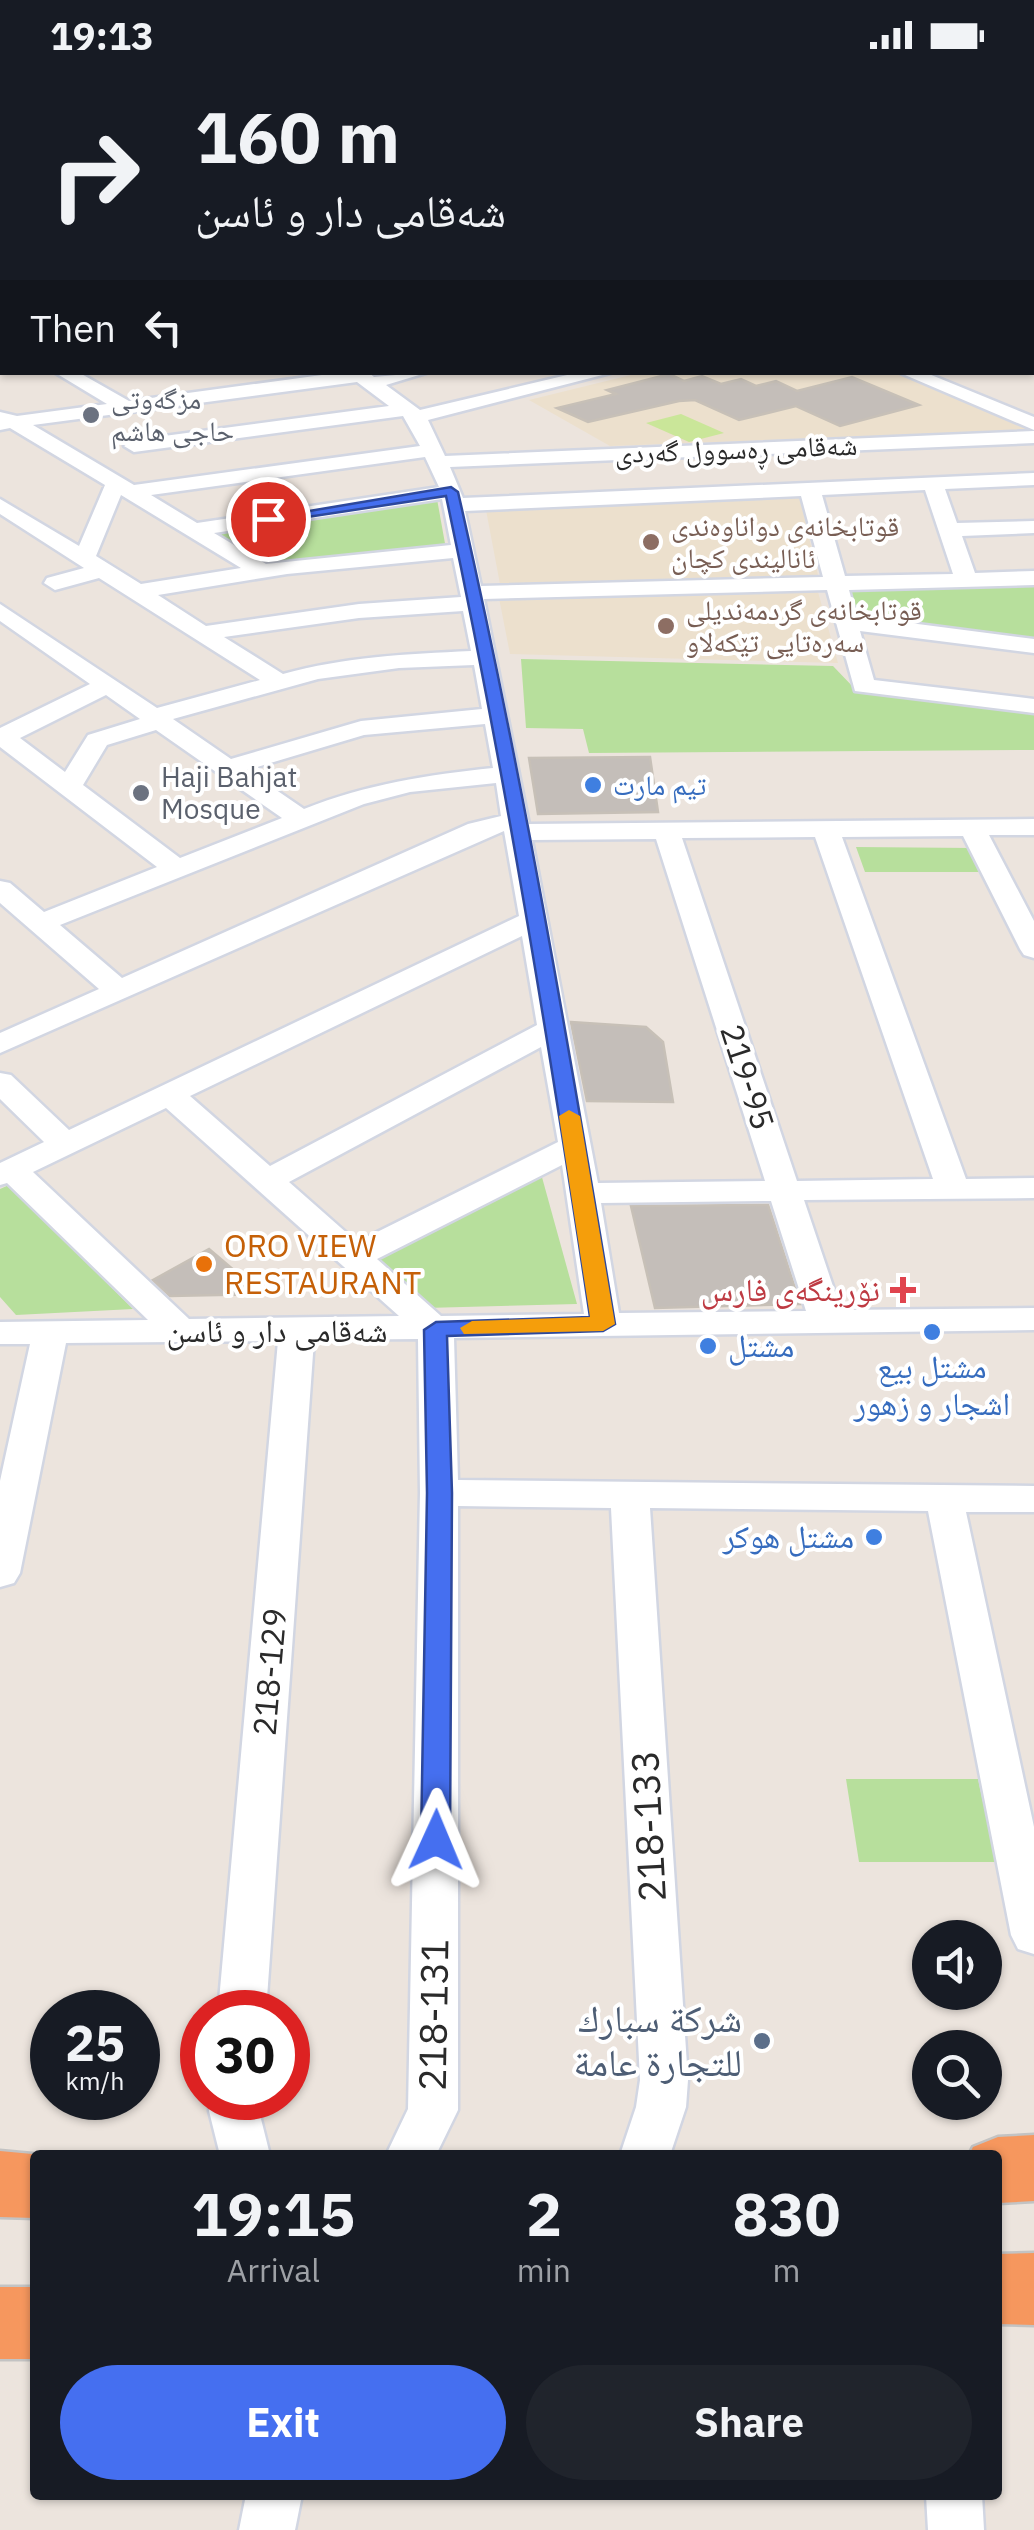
<!DOCTYPE html>
<html lang="en">
<head>
<meta charset="utf-8">
<style>
	:root { --surface:#171b24; --page:#20242c; --text:#f1f3f6; --muted:#9ea1a6; --accent:#456ff0 }
	body { margin:0; font-family:"IBM Plex Sans","Noto Naskh Arabic",sans-serif; background:var(--page); color:var(--text); height:100vh; display:flex; flex-direction:column; font-size:38px; white-space:nowrap }
	* { box-sizing:border-box; margin:0 }
	p { font-size:32px; color:var(--muted) }
	.icon { flex:none; width:55px; height:55px; fill:none; stroke:currentColor; stroke-width:2; stroke-linecap:round; stroke-linejoin:round }
	.map { position:relative; flex:1; overflow:hidden }
	.sheet { position:absolute; left:30px; top:2080px; width:972px; height:350px; display:flex; flex-direction:column; background:var(--surface); border-radius:10px; box-shadow:0 2px 8px #0004 }
	.sheet>* { flex:none }
	.guide { position:absolute; left:0px; top:0px; width:1035px; height:305px; box-shadow:0 2px 8px #0004; background:#171b24; color:var(--text); overflow:hidden }
	.controls { position:absolute; left:912px; top:1850px; display:grid; gap:20px }
	.controls a { display:grid; place-items:center; width:90px; height:90px; border-radius:50%; background:var(--surface); box-shadow:0 2px 8px #0004; font-size:50px }
	.speed { position:absolute; left:30px; top:1920px; display:flex; gap:20px; font-size:50px; font-weight:700; text-align:center }
	.speed>* { display:grid; place-content:center; width:130px; height:130px; border-radius:50%; background:var(--surface); box-shadow:0 2px 8px #0004; line-height:1 }
	.speed small { font-size:25px; font-weight:400 }
	.speed .limit { border:15px solid #d22; background:#fff; color:#111 }
	.pin { position:absolute; display:grid; place-items:center; width:85px; height:85px; color:#fff; margin:-42px; border:5px solid #fff; border-radius:50%; box-shadow:0 2px 10px #0007 }
	.me { position:absolute; width:110px; margin:-55px; rotate:1deg; stroke-linejoin:round; filter:drop-shadow(0 0 8px #0008) }
	.turn { display:flex; align-items:center; gap:35px; height:210px; padding:0 30px; font-size:45px }
	.turn .icon { width:130px; height:130px; stroke-width:2.5 }
	.turn b { display:block; font-size:70px; line-height:85px }
	.then { display:flex; align-items:center; height:95px; padding:0 30px; background:#0003; gap:20px; font-size:38px }
	.eta { display:flex; justify-content:space-evenly; align-items:center; height:170px; text-align:center }
	.eta b { font-size:60px; font-weight:700; line-height:70px }
	.cta { display:flex; gap:20px; margin-top:auto; padding:20px 30px }
	.cta a { flex:1; height:115px; border-radius:60px; background:var(--accent); color:#fff; font-size:40px; font-weight:700; line-height:115px; text-align:center }
	.cta a+a { background:var(--page); color:var(--text) }
	.status { display:flex; justify-content:space-between; align-items:center; height:70px; padding:0 50px; background:var(--surface); direction:ltr }
	.status svg { height:28px; fill:currentColor }
	.map>svg:first-child { display:block }
	.education { fill:#ece0cd }
	.green { fill:#b7df9c }
	.pitch { fill:#cae699 }
	.building { fill:#c4beb9; stroke:#c7c0b7; stroke-width:2.5 }
	.lines { fill:none; stroke-linecap:round; stroke-linejoin:round }
	.minor-casing { stroke:#d2d6e2; stroke-width:5 }
	.major-casing { stroke:#c3c3c3; stroke-width:48 }
	.highway-casing { stroke:#c3c3c3; stroke-width:5 }
	.minor { fill:#fff; fill-rule:evenodd }
	.major { stroke:#e9c264; stroke-width:42 }
	.highway { fill:#f6975e; fill-rule:evenodd }
	.route { fill:#456ff0; stroke:#2d489c; stroke-width:2.5 }
	.slow { fill:#f59e0b }
	.worship-dot { fill:#6b7280; stroke:#fff; stroke-width:4 }
	.education-dot { fill:#8d6e63; stroke:#fff; stroke-width:4 }
	.shop-dot { fill:#3f7fe0; stroke:#fff; stroke-width:4 }
	.food-dot { fill:#e8710a; stroke:#fff; stroke-width:4 }
	.health-dot { fill:#e0444e; stroke:#fff; stroke-width:4 }
	.service-dot { fill:#5c6f8a; stroke:#fff; stroke-width:4 }
	.labels { text-anchor:middle; stroke-width:8; stroke-linejoin:round; paint-order:stroke }
	.far-worship-label { font-size:28px; fill:#5b616d; stroke:#fff; text-anchor:start }
	.far-street-label { font-size:28px; fill:#2a2a2a; stroke:#fff }
	.far-education-label { font-size:28px; fill:#785e54; stroke:#fff; text-anchor:start }
	.far-shop-label { font-size:28px; fill:#366cbe; stroke:#fff; text-anchor:start }
	.street-label { font-size:32px; fill:#2a2a2a; stroke:#fff }
	.food-label { font-size:32px; fill:#c56008; stroke:#fff; text-anchor:start }
	.health-label { font-size:32px; fill:#be3a42; stroke:#fff; text-anchor:end }
	.shop-label { font-size:32px; fill:#366cbe; stroke:#fff; text-anchor:start }
	.near-street-label { font-size:38px; fill:#2a2a2a; stroke:#fff }
	.near-service-label { font-size:38px; fill:#4e5e75; stroke:#fff; text-anchor:end }
</style>
</head>
<body>
<div class="status"><b>19:13</b><svg viewBox="0 0 49 12"><path d="M0 12V9h3v3zM5 12V6h3v6zM10 12V3h3v9zM15 12V0h3v12zM26 1h20v11H26zM47 4h2v5h-2z"/></svg></div>
<div class="map">
<svg width="1034" height="2460" viewBox="0 0 1034 2460">
	<rect width="100%" height="100%" fill="#ece4dd"/>
	<path class="education" d="M 639,303 L 899,303 L 1034,357 L 1034,360 L 610,376 L 529,330 Z
		M 799,426 L 818,505 L 500,514 L 486,440 Z
		M 818,522 L 838,593 L 510,584 L 499,528 Z"/>
	<path class="green" d="M 437,429 L 446,479 L 271,496 L 214,462 Z
		M 1034,511 L 1034,570 L 858,548 L 847,517 Z
		M 521,589 L 833,596 L 856,620 L 1034,640 L 1034,680 L 589,683 L 583,659 L 526,658 Z
		M 856,777 L 973,778 L 985,802 L 865,802 Z
		M 540,1100 L 577,1234 L 425,1238 L 359,1192 Z
		M 9,1115 L 133,1239 L 16,1245 L 0,1227 L 0,1119 Z
		M 846,1709 L 978,1709 L 996,1792 L 859,1792 Z"/>
	<path class="pitch" d="M 681,344 L 724,363 L 689,372 L 646,353 Z"/>
	<path class="building" d="M 669,304 L 684,311 L 702,306 L 721,314 L 741,309 L 756,316 L 776,311 L 797,321 L 852,307 L 919,335 L 840,356 L 796,336 L 739,350 L 695,330 L 679,331 L 588,352 L 557,338 L 616,324 L 607,320 Z
		M 650,687 L 658,742 L 538,744 L 529,688 Z
		M 571,952 L 646,957 L 663,972 L 673,1032 L 587,1031 Z
		M 768,1135 L 800,1234 L 655,1238 L 631,1136 Z
		M 209,1179 L 262,1224 L 170,1226 L 153,1210 Z"/>
	<g class="lines">
		<defs>
			<path id="minor" d="M 3,0 L 23,0 L 2,4 Z
				M 620,0 L 640,0 L 642,2 L 622,2 Z
				M 783,0 L 807,0 L 809,2 L 785,2 Z
				M 1032,21 L 1034,21 L 1034,29 L 1032,29 Z
				M 0,29 L 2,29 L 2,37 L 0,37 Z
				M 1032,64 L 1034,64 L 1034,72 L 1032,72 Z
				M 0,97 L 2,97 L 2,107 L 0,107 Z
				M 1032,98 L 1034,98 L 1034,107 L 1032,107 Z
				M 1032,136 L 1034,136 L 1034,146 L 1032,146 Z
				M 0,161 L 2,162 L 2,172 L 0,171 Z
				M 1032,166 L 1034,166 L 1034,176 L 1032,176 Z
				M 1032,195 L 1034,195 L 1034,206 L 1032,206 Z
				M 0,211 L 2,211 L 2,221 L 0,221 Z
				M 1032,229 L 1034,229 L 1032,240 Z
				M 0,263 L 2,263 L 2,274 L 0,274 Z
				M 1032,275 L 1034,275 L 1032,286 Z
				M 54,302 L 78,302 L 129,331 L 344,302 L 368,302 L 374,307 L 429,302 L 386,315 L 420,340 L 580,302 L 614,302 L 428,350 L 445,386 L 1034,361 L 1034,373 L 450,397 L 463,428 L 1034,403 L 1034,415 L 945,419 L 957,453 L 1034,451 L 1034,463 L 962,466 L 975,503 L 1034,501 L 1034,515 L 849,520 L 856,546 L 1034,569 L 1034,583 L 860,561 L 874,610 L 1034,629 L 1034,643 L 855,621 L 827,520 L 484,529 L 529,754 L 1034,749 L 1034,765 L 989,765 L 1034,851 L 1034,888 L 1024,885 L 1020,879 L 963,766 L 842,767 L 966,1109 L 1034,1108 L 1034,1128 L 804,1130 L 841,1240 L 1034,1238 L 1034,1260 L 454,1268 L 458,1410 L 1034,1416 L 1034,1442 L 966,1442 L 1034,1757 L 1034,1884 L 1018,1879 L 1011,1865 L 928,1441 L 650,1438 L 688,2010 L 686,2037 L 670,2085 L 620,2085 L 636,2037 L 640,2010 L 611,1438 L 458,1436 L 458,2040 L 436,2085 L 386,2085 L 408,2039 L 420,1423 L 418,1269 L 314,1270 L 266,1942 L 218,1942 L 278,1271 L 66,1273 L 20,1503 L 14,1513 L 0,1517 L 0,1411 L 30,1274 L 0,1274 L 0,1252 L 148,1250 L 7,1113 L 0,1115 L 0,1093 L 44,1072 L 0,1029 L 0,1003 L 11,1005 L 69,1060 L 519,846 L 504,761 L 0,983 L 0,963 L 99,919 L 0,833 L 0,811 L 10,813 L 44,842 L 157,797 L 0,677 L 0,658 L 90,614 L 0,551 L 0,534 L 157,638 L 260,610 L 99,508 L 55,520 L 44,513 L 47,508 L 84,498 L 0,444 L 0,429 L 79,476 L 105,415 L 10,358 L 0,360 L 0,342 L 17,346 L 107,334 ZM 357,312 L 389,336 L 134,370 L 124,376 L 134,382 L 403,346 L 420,376 L 134,415 L 33,355 ZM 425,387 L 439,417 L 197,453 L 151,425 ZM 925,420 L 953,504 L 845,506 L 822,425 ZM 121,425 L 241,498 L 141,514 L 96,486 ZM 801,426 L 823,507 L 481,516 L 465,441 ZM 442,429 L 451,475 L 266,494 L 214,463 ZM 453,488 L 461,527 L 359,534 L 206,556 L 158,525 L 287,504 ZM 463,541 L 471,581 C 407,584 344,587 283,604 L 224,567 L 359,548 ZM 474,595 L 482,639 L 361,651 L 231,689 L 173,649 L 318,609 L 399,598 ZM 106,625 L 140,649 L 88,665 L 65,702 L 20,668 ZM 485,654 L 493,698 C 427,705 367,714 304,739 L 247,700 L 364,665 ZM 156,660 L 282,748 L 180,788 L 83,715 L 107,675 ZM 496,713 L 501,746 L 468,754 L 122,908 L 60,855 L 364,734 L 410,722 ZM 815,767 L 933,1109 L 797,1111 L 682,768 ZM 656,769 L 765,1111 L 598,1113 L 532,770 ZM 522,866 L 537,955 L 270,1096 L 190,1026 ZM 541,977 L 558,1072 L 357,1172 L 289,1112 ZM 166,1038 L 399,1246 L 189,1249 L 33,1102 ZM 562,1095 L 584,1244 L 441,1246 L 377,1189 ZM 771,1131 L 806,1241 L 619,1243 L 601,1133 Z
				M 898,302 L 924,302 L 1034,347 L 1034,360 Z
				M 210,2028 L 259,2028 L 259,2041 L 270,2085 L 220,2085 L 209,2041 Z
				M 246,2425 L 302,2425 L 295,2460 L 239,2460 Z
				M 926,2425 L 982,2425 L 984,2460 L 928,2460 Z"/>
			<path id="major" d="M 469,2 L 486,0
				M 507,2 L 524,0
				M 0,72 L 2,71"/>
			<path id="highway" d="M 1034,2065 L 1034,2131 L 998,2133 L 998,2085 L 969,2085 L 973,2077 L 998,2067 Z
				M 0,2081 L 43,2085 L 35,2085 L 35,2148 L 0,2147 Z
				M 1034,2183 L 1034,2255 L 998,2254 L 998,2184 Z
				M 0,2217 L 35,2217 L 35,2289 L 0,2289 Z"/>
		</defs>
		<use href="#minor" class="minor-casing"/>
		<use href="#major" class="major-casing"/>
		<use href="#highway" class="highway-casing"/>
		<use href="#minor" class="minor"/>
		<use href="#major" class="major"/>
		<use href="#highway" class="highway"/>
	</g>
	<path class="route" d="M 451,417 L 458,422 C 521,696 569,976 615,1254 L 603,1261 L 447,1266 L 452,1423 L 450,1770 L 446,1778 L 436,1782 L 425,1778 L 421,1770 L 427,1423 L 424,1260 L 436,1252 L 590,1247 C 549,973 504,697 446,426 L 268,453 L 262,449 Z"/>
	<path class="slow" d="M 569,1040 L 580,1046 L 615,1254 L 603,1261 L 464,1264 L 460,1258 L 472,1251 L 590,1247 L 559,1046 Z"/>
	<g class="worship-dot">
		<circle cx="91" cy="345" r="10"/>
		<circle cx="141" cy="723" r="10"/>
	</g>
	<g class="education-dot">
		<circle cx="651" cy="472" r="10"/>
		<circle cx="666" cy="556" r="10"/>
	</g>
	<g class="shop-dot">
		<circle cx="593" cy="715" r="10"/>
		<circle cx="932" cy="1262" r="10"/>
		<circle cx="708" cy="1276" r="10"/>
		<circle cx="874" cy="1467" r="10"/>
	</g>
	<circle class="food-dot" cx="204" cy="1194" r="10"/>
	<path class="health-dot" d="M898 1205h10v10h10v10h-10v10h-10v-10h-10v-10h10z"/>
	<circle class="service-dot" cx="762" cy="1971" r="10"/>
	<g class="labels">
		<g class="far-worship-label">
			<text x="111" y="339">مزگەوتی<tspan x="111" dy="32">حاجی هاشم</tspan></text>
			<text x="161" y="717">Haji Bahjat<tspan x="161" dy="32">Mosque</tspan></text>
		</g>
		<g class="far-street-label">
			<text transform="translate(736 379) rotate(-2)" y="10">شەقامی ڕەسوول گەردی</text>
		</g>
		<g class="far-education-label">
			<text x="671" y="466">قوتابخانەی دواناوەندی<tspan x="671" dy="32">ئانالیندی كچان</tspan></text>
			<text x="686" y="550">قوتابخانەی گردمەندیلی<tspan x="686" dy="32">سەرەتایی تێكەلاو</tspan></text>
		</g>
		<g class="far-shop-label">
			<text x="613" y="725">تيم مارت</text>
		</g>
		<g class="street-label">
			<text transform="translate(747 1007) rotate(72)" y="11">219-95</text>
			<text x="277" y="1272">شەقامی دار و ئاسن</text>
			<text transform="translate(270 1602) rotate(-85)" y="11">218-129</text>
		</g>
		<g class="food-label">
			<text x="224" y="1187">ORO VIEW<tspan x="224" dy="37">RESTAURANT</tspan></text>
		</g>
		<g class="health-label">
			<text x="880" y="1231">نۆرینگەی فارس</text>
		</g>
		<g class="shop-label">
			<text x="728" y="1287">مشتل</text>
			<text x="932" y="1308" text-anchor="middle">مشتل بيع<tspan x="932" dy="37">اشجار و زهور</tspan></text>
			<text x="854" y="1478" text-anchor="end">مشتل هوكر</text>
		</g>
		<g class="near-street-label">
			<text transform="translate(649 1756) rotate(-93)" y="13">218-133</text>
			<text transform="translate(434 1945) rotate(-89)" y="13">218-131</text>
		</g>
		<g class="near-service-label">
			<text x="742" y="1962">شركة سبارك<tspan x="742" dy="44">للتجارة عامة</tspan></text>
		</g>
	</g>
</svg>
<div class="controls">
<a><svg class="icon" aria-label="sound" viewBox="0 0 24 24"><path d="M4 9h4l5-4v14l-5-4H4zM17 9q2 3 0 6"/></svg></a>
<a><svg class="icon" aria-label="search" viewBox="0 0 24 24"><circle cx="10" cy="10" r="6"/><path d="M15 15l6 6"/></svg></a>
</div>
<div class="speed"><div>25<small>km/h</small></div><div class="limit">30</div></div>
<div class="pin" style="left:268px;top:449px;background:#d93025"><svg class="icon" aria-label="arrive" viewBox="0 0 24 24"><path d="M6 21V4h12l-3 4 3 4H6"/></svg></div>
<svg class="me" style="left:436px;top:1770px" viewBox="-20 -20 40 40"><path d="M0-17L14 15 0 8-14 15z" fill="#456ff0" stroke="#fff" stroke-width="4"/></svg>
<div class="guide">
<div class="turn"><svg class="icon" aria-label="right" viewBox="0 0 24 24"><path d="M7 20v-9h11M14 6l5 5-5 5"/></svg><div><b>160 m</b>شەقامی دار و ئاسن</div></div>
<div class="then">Then<svg class="icon" aria-label="left" viewBox="0 0 24 24"><path d="M17 20v-9H6M10 6l-5 5 5 5"/></svg></div>
</div>
<section class="sheet">
<div class="eta">
<div><b>19:15</b><p>Arrival</p></div>
<div><b>2</b><p>min</p></div>
<div><b>830</b><p>m</p></div>
</div>
<div class="cta"><a>Exit</a><a>Share</a></div>
</section>
</div>
</body>
</html>
